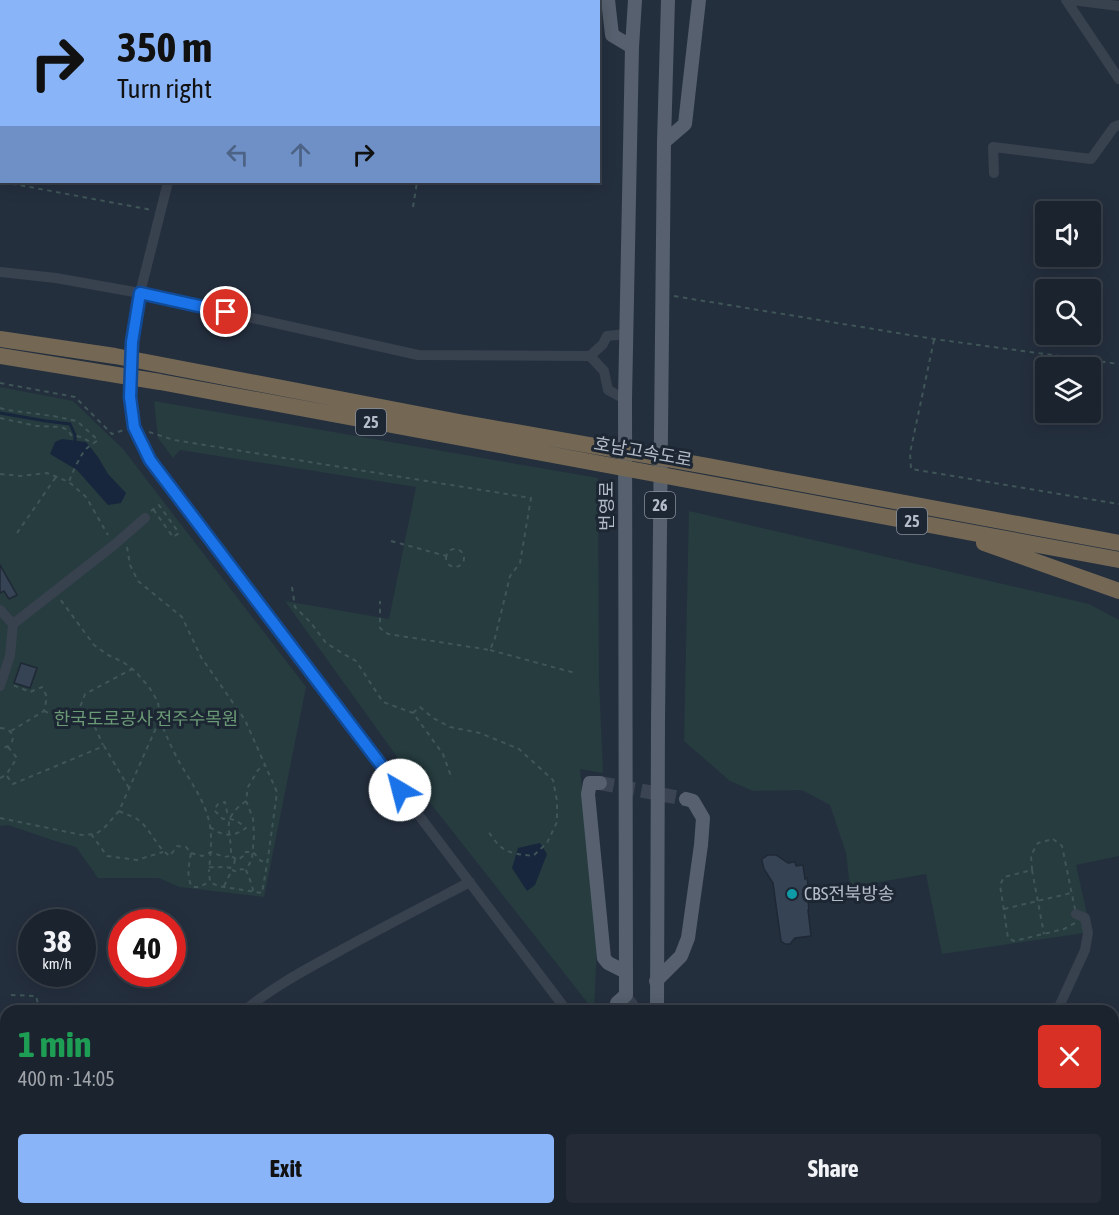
<!DOCTYPE html>
<html lang="en">
<head>
<meta charset="utf-8">
<style>
	:root { --surface:#1b232e; --page:#242b36; --text:#f1f3f6; --muted:#a0a4aa; --line:#39404a; --accent:#8ab4f8 }
	body { margin:0; font-family:"Asap Condensed","Noto Sans KR",sans-serif; background:var(--page); color:var(--text); height:100vh; display:flex; flex-direction:column; font-size:22px; white-space:nowrap }
	* { box-sizing:border-box; margin:0 }
	p { font-size:20px; color:var(--muted) }
	.icon { flex:none; width:33px; height:33px; fill:none; stroke:currentColor; stroke-width:2; stroke-linecap:round; stroke-linejoin:round }
	.map { position:relative; flex:1; overflow:hidden }
	.panel { position:absolute; left:0px; top:1005px; width:1119px; height:210px; display:flex; flex-direction:column; background:var(--surface); border-radius:18px 18px 0 0; box-shadow:0 3px 15px #0003,0 0 0 2px var(--line) }
	.panel>* { flex:none }
	.banner { position:absolute; left:0px; top:0px; width:600px; height:183px; box-shadow:0 3px 15px #0003,0 0 0 2px var(--line); background:#8ab4f8; color:#111; overflow:hidden }
	.buttons { position:absolute; left:1035px; top:201px; display:grid; gap:12px }
	.buttons a { display:grid; place-items:center; width:66px; height:66px; border-radius:6px; background:var(--surface); box-shadow:0 3px 15px #0003,0 0 0 2px var(--line); font-size:30px }
	.speed { position:absolute; left:18px; top:909px; display:flex; gap:12px; font-size:30px; font-weight:700; text-align:center }
	.speed>* { display:grid; place-content:center; width:78px; height:78px; border-radius:50%; background:var(--surface); box-shadow:0 3px 15px #0003,0 0 0 2px var(--line); line-height:1 }
	.speed small { font-size:15px; font-weight:400 }
	.speed .limit { border:9px solid #d22; background:#fff; color:#111 }
	.pin { position:absolute; display:grid; place-items:center; width:51px; height:51px; color:#fff; margin:-26px; border:3px solid #fff; border-radius:50%; box-shadow:0 2px 6px #0007 }
	.me { position:absolute; width:66px; margin:-33px; rotate:323deg; stroke-linejoin:round; filter:drop-shadow(0 0 4px #0008) }
	.turn { display:flex; align-items:center; gap:21px; height:126px; padding:0 18px; font-size:27px }
	.turn .icon { width:78px; height:78px; stroke-width:2.5 }
	.turn b { display:block; font-size:42px; line-height:51px }
	.lanes { display:flex; align-items:center; height:57px; padding:0 18px; background:#0003; justify-content:center; gap:30px; direction:ltr }
	.lanes .off { opacity:.35 }
	.round { display:grid; place-items:center; flex:none; width:63px; height:63px; border-radius:6px; background:var(--page) }
	.headline { display:flex; align-items:center; justify-content:space-between; height:102px; padding:0 18px }
	h1 { font-size:36px; font-weight:700; line-height:45px; color:#1e9e55 }
	.primary-button { display:flex; gap:12px; margin-top:auto; padding:12px 18px }
	.primary-button a { flex:1; height:69px; border-radius:6px; background:var(--accent); color:#111; font-size:24px; font-weight:700; line-height:69px; text-align:center }
	.primary-button a+a { background:var(--page); color:var(--text) }
	.map>svg:first-child { display:block }
	.green { fill:#263c3f }
	.water { fill:#17263c }
	.lines { fill:none; stroke-linecap:round; stroke-linejoin:round }
	.stream { stroke:#17263c; stroke-width:3 }
	.building { fill:#364354; stroke:#1f2835; stroke-width:1.5 }
	.major-tunnel { stroke:#3a4453; stroke-width:14; stroke-dasharray:14 7; stroke-linecap:butt }
	.path { stroke:#3f5557; stroke-width:2; stroke-dasharray:4.5 4.5; stroke-linecap:butt }
	.minor { stroke:#38414e; stroke-width:10 }
	.major { stroke:#56606e; stroke-width:14 }
	.highway { stroke:#746855; stroke-width:16 }
	.route-casing { stroke:#114b97; stroke-width:15 }
	.route { stroke:#1a73e8; stroke-width:10 }
	.culture-dot { fill:#0f9aa8; stroke:#1d2633; stroke-width:2 }
	.labels { text-anchor:middle; stroke-width:6; stroke-linejoin:round; paint-order:stroke }
	.shield { fill:#1d2633; stroke:#878f9c; stroke-width:1.5 }
	.shield-label { font-size:16px; font-weight:bold; fill:#b4bcc9 }
	.street-label { font-size:18px; fill:#b4bcc9; stroke:#1d2633 }
	.park-label { font-size:18px; fill:#6b9a76; stroke:#1d2633 }
	.poi-label { font-size:18px; fill:#b4bcc9; stroke:#1d2633; text-anchor:start }
</style>
</head>
<body>
<div class="map">
<svg width="1119" height="1215" viewBox="0 0 1119 1215">
	<rect width="100%" height="100%" fill="#242f3e"/>
	<path class="green" d="M 0,387 L 73,401 L 123,449 L 306,687 L 264,897 L 179,887 L 159,878 L 98,878 L 76,847 L 55,841 L 8,825 L 0,826 Z
		M 154,401 L 598,478 L 599,681 L 603,773 L 580,769 L 597,945 L 594,1011 L 431,804 L 285,601 L 389,619 L 416,487 L 180,450 L 173,458 L 158,438 Z
		M 689,511 L 1089,604 L 1119,620 L 1119,856 L 1076,865 L 1091,932 L 942,954 L 926,874 L 850,887 L 846,853 L 830,805 L 802,790 L 753,791 L 730,781 L 684,741 Z"/>
	<path class="water" d="M 62,439 L 86,442 L 98,457 L 108,474 L 126,493 L 121,503 L 108,505 L 77,470 L 50,454 L 55,442 Z
		M 540,843 L 547,854 L 535,885 L 527,891 L 512,868 L 518,848 Z"/>
	<g class="lines">
		<path class="stream" d="M 0,413 L 46,421 L 70,424 L 75,435 L 75,440"/>
	</g>
	<path class="building" d="M 0,565 L 17,595 L 9,599 L 4,591 L 0,593 Z
		M 21,663 L 37,668 L 30,688 L 14,683 Z
		M 768,855 L 776,855 L 788,863 L 795,862 L 796,866 L 803,865 L 805,879 L 807,878 L 810,900 L 808,901 L 809,910 L 808,910 L 811,936 L 795,938 L 790,944 L 785,944 L 781,941 L 773,883 L 764,869 L 762,861 L 762,859 Z"/>
	<g class="lines">
		<path class="major-tunnel" d="M 600,783 L 686,799"/>
		<path class="path" d="M 416,2 L 417,0
			M 0,59 L 2,59
			M 3,182 L 152,210
			M 413,207 L 417,182
			M 674,296 L 934,339 L 1119,364
			M 934,340 L 910,453 L 911,469 L 1119,504
			M 0,383 L 75,397 L 112,434 L 124,430
			M 0,408 L 7,410 L 53,416 L 77,421 L 98,440 C 94,443 89,446 86,449 C 81,454 71,475 69,482
			M 0,418 L 37,426 L 61,427 L 68,430 L 71,435 C 80,436 86,439 93,444
			M 149,432 L 174,440 L 531,498 L 520,563 L 510,576 L 495,638 L 490,650 L 388,634 L 380,628 L 380,601
			M 0,474 L 21,476 L 47,473 L 69,482 L 86,497 L 108,535
			M 151,511 L 159,505 L 179,533 L 173,537 L 153,509
			M 17,533 L 56,477
			M 391,541 L 450,557
			M 127,547 L 130,565 L 138,581 L 182,617 L 201,657 L 245,720 L 277,792 L 268,858 L 262,893 L 218,886 L 210,882 L 209,871
			M446 558a9 9 0 1 1 18 0a9 9 0 1 1-18 0Z
			M 292,587 L 295,607 L 311,623 L 326,643 L 342,653 L 356,661 L 383,702 L 413,713 L 443,754 L 452,779
			M 490,650 L 575,673
			M 44,711 L 74,723 L 94,725 L 103,745
			M 413,713 L 420,707 L 433,718 L 450,727 L 480,733 L 519,749 L 553,780 L 557,801 L 557,822 L 547,843 L 533,856 C 507,853 501,852 487,829
			M 160,719 C 164,731 169,742 175,754 C 186,776 203,796 209,821 C 213,837 210,855 209,872
			M 74,723 L 85,694 L 132,669
			M 0,728 C 17,728 17,748 0,748
			M 11,731 L 44,711 L 47,697 L 42,687 L 30,692 L 13,685
			M 8,747 L 17,758 L 6,775 L 13,784 L 104,746 L 129,788
			M 0,778 L 6,775
			M 246,801 C 219,820 232,830 231,856 L 238,860 L 243,856 L 243,853 L 246,852 L 253,852 L 261,861 L 268,862
			M 119,811 C 125,814 132,816 137,819 C 151,829 156,847 170,856 L 177,846 L 186,847 L 191,853 C 189,865 186,876 192,887 L 200,887 L 210,881
			M 0,818 L 82,835 L 96,834 L 105,827 L 119,811 L 160,719 L 158,702 L 149,687 L 135,671 L 123,662 L 108,655 L 94,645 L 60,599
			M 210,827 C 223,837 234,837 246,828 C 238,821 233,818 223,819 L 214,810 L 218,804 L 225,802 L 227,812 L 231,818
			M 91,834 L 107,856 L 137,860 L 163,852
			M 1053,839 L 1062,846 L 1076,914 L 1075,923 L 1064,929 L 1014,941 L 1008,938 L 1000,885 L 1004,877 L 1032,870 L 1031,855 L 1038,843 Z
			M 191,853 L 202,856 L 211,852 L 224,857 L 230,856
			M 209,867 C 217,868 223,866 230,868 L 234,864 L 235,859
			M 232,870 L 237,872 L 241,869 L 246,870
			M 1032,870 L 1044,934
			M 224,886 L 232,870
			M 253,891 L 252,885 L 246,870 L 252,859 L 254,835 L 253,818 L 246,801 L 248,787 L 258,770 L 265,765
			M 1004,909 L 1071,893
			M 11,995 L 36,996 L 40,1011
			M 279,1209 L 279,1215"/>
		<path class="minor" d="M 1066,0 L 1119,79
			M 1072,0 L 1119,6
			M 227,2 L 228,0
			M 0,30 L 2,30
			M 994,173 L 993,147 L 1091,159 L 1114,127 L 1119,125
			M 168,182 L 140,293 L 132,342 L 130,397 L 134,427 L 150,460 L 567,1011
			M 0,272 L 56,278 L 140,293 L 418,355 L 590,356 L 603,344 L 607,336 L 626,334
			M 590,356 L 604,371 L 608,390 L 625,399
			M 0,610 L 13,624
			M 0,686 L 10,656 L 13,624 L 114,545 L 145,518
			M 626,995 L 633,1004 L 633,1011
			M 244,1011 C 271,988 303,971 334,954 C 379,929 424,906 470,882
			M 1057,1011 L 1085,950 L 1088,933 L 1085,918 L 1076,914
			M 1113,1093 L 1119,1092
			M 651,1209 L 652,1215
			M 666,1209 L 667,1215
			M 816,1209 L 818,1215
			M 935,1209 L 941,1215
			M 1003,1209 L 1004,1210
			M 75,1215 L 79,1209
			M 916,1215 L 920,1209"/>
		<path class="major" d="M 608,0 L 612,35 L 632,47
			M 664,142 L 685,124 L 699,0
			M 600,783 L 590,783 L 588,794 L 604,958 L 608,963 L 626,972
			M 656,981 L 681,956 L 688,938 L 701,845 L 703,818 L 693,801 L 686,799
			M 616,1011 L 617,1003 L 626,995 L 625,399 L 632,47 L 635,0
			M 657,1011 L 658,722 L 664,142 L 668,0
			M 631,1209 L 632,1215
			M 684,1209 L 684,1215"/>
		<path class="highway" d="M 0,339 L 115,356 L 459,422 L 707,466 L 1119,543
			M 0,356 L 160,382 L 1119,560
			M 984,543 L 1119,591"/>
	</g>
	<g class="lines">
		<defs>
			<path id="route" d="M 226,312 L 140,293 L 132,342 L 130,397 L 134,427 L 150,460 L 400,790"/>
		</defs>
		<use href="#route" class="route-casing"/>
		<use href="#route" class="route"/>
	</g>
	<circle class="culture-dot" cx="792" cy="894" r="6"/>
	<g class="labels">
		<g class="shield">
			<rect x="356" y="409" width="30" height="26" rx="4.5"/>
			<rect x="645" y="492" width="30" height="26" rx="4.5"/>
			<rect x="897" y="508" width="30" height="26" rx="4.5"/>
		</g>
		<g class="shield-label">
			<text x="371" y="428">25</text>
			<text x="660" y="511">26</text>
			<text x="912" y="527">25</text>
		</g>
		<g class="street-label">
			<text transform="translate(643 452) rotate(10)" y="6">호남고속도로</text>
			<text transform="translate(607 506) rotate(-90)" y="6">번영로</text>
		</g>
		<g class="park-label">
			<text x="146" y="725">한국도로공사 전주수목원</text>
		</g>
		<g class="poi-label">
			<text x="804" y="900">CBS전북방송</text>
		</g>
	</g>
</svg>
<div class="buttons">
<a><svg class="icon" aria-label="sound" viewBox="0 0 24 24"><path d="M4 9h4l5-4v14l-5-4H4zM17 9q2 3 0 6"/></svg></a>
<a><svg class="icon" aria-label="search" viewBox="0 0 24 24"><circle cx="10" cy="10" r="6"/><path d="M15 15l6 6"/></svg></a>
<a><svg class="icon" aria-label="layers" viewBox="0 0 24 24"><path d="M12 4l9 5-9 5-9-5zM3 14l9 5 9-5"/></svg></a>
</div>
<div class="speed"><div>38<small>km/h</small></div><div class="limit">40</div></div>
<div class="pin" style="left:226px;top:312px;background:#d93025"><svg class="icon" aria-label="arrive" viewBox="0 0 24 24"><path d="M6 21V4h12l-3 4 3 4H6"/></svg></div>
<svg class="me" style="left:400px;top:790px" viewBox="-20 -20 40 40"><circle r="19" fill="#fff"/><path d="M0-13L10 11 0 6-10 11z" fill="#1a73e8"/></svg>
<div class="banner">
<div class="turn"><svg class="icon" aria-label="right" viewBox="0 0 24 24"><path d="M7 20v-9h11M14 6l5 5-5 5"/></svg><div><b>350 m</b>Turn right</div></div>
<div class="lanes"><svg class="icon off" aria-label="left" viewBox="0 0 24 24"><path d="M17 20v-9H6M10 6l-5 5 5 5"/></svg><svg class="icon off" aria-label="ahead" viewBox="0 0 24 24"><path d="M12 20V5M6 11l6-6 6 6"/></svg><svg class="icon" aria-label="right" viewBox="0 0 24 24"><path d="M7 20v-9h11M14 6l5 5-5 5"/></svg></div>
</div>
<section class="panel">
<div class="headline"><div><h1>1 min</h1><p>400 m · 14:05</p></div><a class="round" style="background:#d93025;color:#fff"><svg class="icon" aria-label="close" viewBox="0 0 24 24"><path d="M6 6l12 12M18 6L6 18"/></svg></a></div>
<div class="primary-button"><a>Exit</a><a>Share</a></div>
</section>
</div>
</body>
</html>
